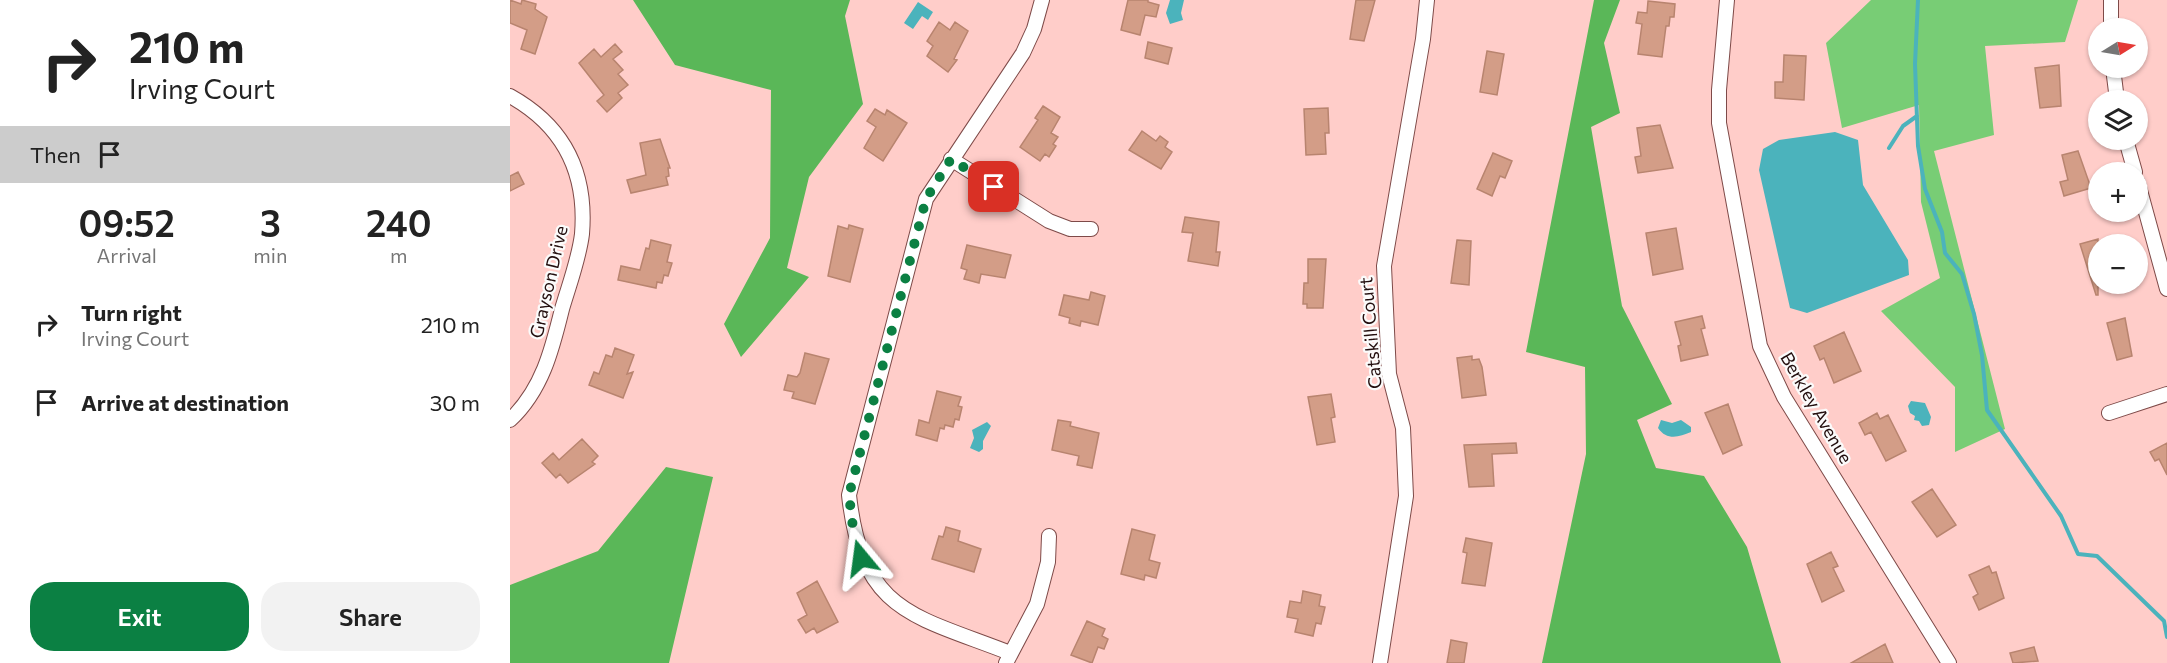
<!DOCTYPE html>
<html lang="en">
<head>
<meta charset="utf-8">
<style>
	:root { --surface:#fff; --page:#f2f2f2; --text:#222; --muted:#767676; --accent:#0b8043 }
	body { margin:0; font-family:Commissioner,sans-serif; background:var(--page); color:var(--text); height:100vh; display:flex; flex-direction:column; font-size:22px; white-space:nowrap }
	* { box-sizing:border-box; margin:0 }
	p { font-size:20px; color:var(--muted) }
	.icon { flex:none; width:33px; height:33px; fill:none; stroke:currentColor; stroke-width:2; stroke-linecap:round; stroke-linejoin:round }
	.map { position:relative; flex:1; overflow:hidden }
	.details { display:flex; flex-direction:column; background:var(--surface); width:510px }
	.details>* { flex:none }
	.guide { background:#fff; color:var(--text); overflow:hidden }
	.needle { width:39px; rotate:79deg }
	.tools { position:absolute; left:1578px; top:18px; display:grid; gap:12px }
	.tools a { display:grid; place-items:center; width:60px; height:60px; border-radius:50%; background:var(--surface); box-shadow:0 2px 4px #0004; font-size:30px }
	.pin { position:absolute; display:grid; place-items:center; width:51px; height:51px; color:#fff; margin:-26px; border-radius:12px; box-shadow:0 3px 9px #0006 }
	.me { position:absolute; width:66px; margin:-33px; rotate:344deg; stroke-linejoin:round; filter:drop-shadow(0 0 4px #0008) }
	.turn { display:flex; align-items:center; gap:21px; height:126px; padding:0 30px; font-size:27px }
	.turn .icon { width:78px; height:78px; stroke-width:2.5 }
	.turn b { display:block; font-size:42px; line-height:51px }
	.then { display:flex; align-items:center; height:57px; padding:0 30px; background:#0003; gap:12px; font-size:22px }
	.eta { display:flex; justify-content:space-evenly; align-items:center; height:102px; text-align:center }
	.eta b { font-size:36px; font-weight:600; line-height:42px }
	.button { display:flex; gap:12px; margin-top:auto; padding:12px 30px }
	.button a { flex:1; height:69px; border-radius:24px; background:var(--accent); color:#fff; font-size:24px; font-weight:600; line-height:69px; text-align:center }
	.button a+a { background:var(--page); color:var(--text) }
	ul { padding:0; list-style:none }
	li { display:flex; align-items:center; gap:18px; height:78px; padding:0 30px }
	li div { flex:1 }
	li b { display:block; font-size:22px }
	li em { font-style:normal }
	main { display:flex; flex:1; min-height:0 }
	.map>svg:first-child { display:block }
	.green { fill:#78cd75 }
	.forest { fill:#5ab758 }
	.water { fill:#4bb3bc }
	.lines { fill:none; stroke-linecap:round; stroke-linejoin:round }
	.stream { stroke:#4bb3bc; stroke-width:4 }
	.building { fill:#d39d87; stroke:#b8846f; stroke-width:1.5 }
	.minor-casing { stroke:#7e4a48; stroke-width:16 }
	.minor { stroke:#fff; stroke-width:14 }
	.route { stroke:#0b8043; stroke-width:10; stroke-dasharray:0 18 }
	.labels { text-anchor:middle; stroke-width:4.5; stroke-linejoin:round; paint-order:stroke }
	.street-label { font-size:18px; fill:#230e0e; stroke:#fbfbfb }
</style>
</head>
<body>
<main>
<section class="details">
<div class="guide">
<div class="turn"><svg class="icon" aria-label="right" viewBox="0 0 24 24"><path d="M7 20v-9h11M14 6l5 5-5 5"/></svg><div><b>210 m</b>Irving Court</div></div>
<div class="then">Then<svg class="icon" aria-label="arrive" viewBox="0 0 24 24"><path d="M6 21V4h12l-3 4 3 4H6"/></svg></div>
</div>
<div class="eta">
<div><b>09:52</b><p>Arrival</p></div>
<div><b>3</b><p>min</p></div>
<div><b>240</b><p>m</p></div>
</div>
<ul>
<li><svg class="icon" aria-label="right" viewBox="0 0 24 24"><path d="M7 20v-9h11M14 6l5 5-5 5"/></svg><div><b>Turn right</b><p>Irving Court</p></div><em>210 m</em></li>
<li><svg class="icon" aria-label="arrive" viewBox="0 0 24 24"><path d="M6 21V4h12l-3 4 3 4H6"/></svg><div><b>Arrive at destination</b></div><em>30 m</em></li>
</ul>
<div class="button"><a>Exit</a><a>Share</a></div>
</section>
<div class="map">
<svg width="1657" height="663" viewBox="0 0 1657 663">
	<rect width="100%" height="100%" fill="#ffcdc9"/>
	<path class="green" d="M 1361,0 L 1568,0 L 1555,42 L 1475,46 L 1484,135 L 1424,151 L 1495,429 L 1445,452 L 1445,387 L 1371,311 L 1430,278 L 1411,202 L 1409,105 L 1332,128 L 1316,43 Z"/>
	<path class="forest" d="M 123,0 L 340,0 L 335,16 L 353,104 L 299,177 L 277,268 L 299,277 L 231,357 L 214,324 L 260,238 L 261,90 L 165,65 Z
		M 1084,0 L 1110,0 L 1094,43 L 1110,113 L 1081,127 L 1112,306 L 1162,404 L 1127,420 L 1146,468 L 1194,476 L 1237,547 L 1271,663 L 1032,663 L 1076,454 L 1075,367 L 1016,352 Z
		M 156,467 L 203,477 L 159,663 L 0,663 L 0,585 L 88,551 Z"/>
	<path class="water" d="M 660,0 L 674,0 L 671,13 L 673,20 L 660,24 L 656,13 Z
		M 408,2 L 423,12 L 418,20 L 412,16 L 403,29 L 394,23 Z
		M 1325,132 L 1348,140 L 1353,185 L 1398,260 L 1399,275 L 1297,313 L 1280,308 L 1249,170 L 1253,149 L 1269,140 Z
		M 1401,401 L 1415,403 L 1421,417 L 1419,425 L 1412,426 L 1409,421 L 1404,420 L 1405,416 L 1400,413 L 1398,406 Z
		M 1151,420 L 1162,423 L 1171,420 L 1181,427 L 1181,432 C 1169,437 1157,441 1148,428 Z
		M 477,422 L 481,426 L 473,441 L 473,449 L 469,452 L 460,448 L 464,438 L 462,430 Z"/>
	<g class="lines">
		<path class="stream" d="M 1408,0 L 1405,64 L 1408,146 L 1415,189 L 1432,232 L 1435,253 L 1452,274 L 1464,314 L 1472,355 L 1477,410 L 1551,516 L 1568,554 L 1587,556 L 1654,621 L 1657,637
			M 1379,148 L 1393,126 L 1407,116"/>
	</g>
	<path class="building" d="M 0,0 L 11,4 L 12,0 L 26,4 L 25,9 L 37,17 L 25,54 L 11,49 L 17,30 L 0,23 Z
		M 618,0 L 638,0 L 638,2 L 649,5 L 646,17 L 635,15 L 630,35 L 611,30 Z
		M 846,0 L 865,0 L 854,41 L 840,39 Z
		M 1138,1 L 1165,4 L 1164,17 L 1160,17 L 1159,26 L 1156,26 L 1152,57 L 1128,54 L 1132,24 L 1126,23 L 1128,12 L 1137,13 Z
		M 429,22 L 440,30 L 445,22 L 458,31 L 444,59 L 447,60 L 438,72 L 417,56 L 423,46 L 417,41 Z
		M 638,42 L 662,48 L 658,64 L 635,58 Z
		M 105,44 L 112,52 L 103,59 L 113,70 L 108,74 L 118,85 L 108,93 L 112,98 L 97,112 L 87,101 L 94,95 L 69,63 L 84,49 L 91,57 Z
		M 977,51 L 994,54 L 987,95 L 970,92 Z
		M 1274,55 L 1296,56 L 1294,100 L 1265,98 L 1265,82 L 1273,82 Z
		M 1549,65 L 1551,106 L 1530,108 L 1525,68 Z
		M 533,106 L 550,117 L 541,133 L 548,137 L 543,144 L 546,146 L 539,157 L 535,154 L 530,161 L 510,147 L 528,120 L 525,118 Z
		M 818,108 L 819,133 L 815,133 L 816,154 L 796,155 L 794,109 Z
		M 365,109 L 375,115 L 377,110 L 397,123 L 373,161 L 354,148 L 366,127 L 357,121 Z
		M 1150,125 L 1163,168 L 1128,173 L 1125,157 L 1131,156 L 1127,128 Z
		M 632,131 L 646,141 L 650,136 L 658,142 L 655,147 L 662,152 L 651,169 L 619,150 Z
		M 150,139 L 160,168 L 158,168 L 159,176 L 156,177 L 158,185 L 121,193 L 117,180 L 136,175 L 130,143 Z
		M 1568,151 L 1581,188 L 1554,196 L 1550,182 L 1558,180 L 1552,155 Z
		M 983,153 L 1002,161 L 995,178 L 990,176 L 982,196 L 967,189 Z
		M 8,172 L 14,184 L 0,191 L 0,176 Z
		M 675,217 L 709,222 L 706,252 L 710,252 L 708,266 L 678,261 L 683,233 L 672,232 Z
		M 339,225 L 353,229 L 340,282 L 318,276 L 328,226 L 338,229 Z
		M 1166,228 L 1173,269 L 1143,275 L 1136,233 Z
		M 1588,239 L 1588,295 L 1586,295 L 1570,244 Z
		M 141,240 L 161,245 L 157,262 L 162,263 L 158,276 L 154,275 L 152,283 L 147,282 L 146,288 L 108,280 L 111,266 L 130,270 L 136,248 L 139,249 Z
		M 947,240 L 961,241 L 959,285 L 941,283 Z
		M 457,245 L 501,255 L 495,278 L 471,274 L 469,283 L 454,279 L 457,270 L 451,268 Z
		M 798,259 L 816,259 L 813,308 L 797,308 L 797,304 L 793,304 L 794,283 L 798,283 Z
		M 581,292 L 595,296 L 588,325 L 571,321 L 570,326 L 559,323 L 560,318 L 549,315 L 554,295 L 579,300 Z
		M 1192,316 L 1195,328 L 1191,329 L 1198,355 L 1171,361 L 1168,346 L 1171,345 L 1165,322 Z
		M 1615,318 L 1622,356 L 1607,360 L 1597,323 Z
		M 1334,332 L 1351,371 L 1324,383 L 1314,358 L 1310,360 L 1304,346 Z
		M 105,348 L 124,355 L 117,374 L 123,372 L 113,398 L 79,385 L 84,372 L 89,374 L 96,355 L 102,357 Z
		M 295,353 L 319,359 L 305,404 L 282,398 L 284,392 L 274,390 L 278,375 L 287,377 L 290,373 Z
		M 962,356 L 962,360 L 969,359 L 972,367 L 976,395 L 952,398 L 947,358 Z
		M 427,391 L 451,397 L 448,406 L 452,407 L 449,420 L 445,419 L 443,427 L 435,425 L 434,429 L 430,428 L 427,441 L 406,435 L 409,420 L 419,423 Z
		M 821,394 L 825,417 L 821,418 L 825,442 L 807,445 L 798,397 Z
		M 1218,404 L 1232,445 L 1213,454 L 1195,413 Z
		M 1367,413 L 1370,419 L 1378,415 L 1396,451 L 1376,461 L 1361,432 L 1355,435 L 1349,423 Z
		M 548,420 L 561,422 L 560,426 L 589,433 L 582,468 L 567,465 L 569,456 L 542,450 Z
		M 72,439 L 88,456 L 82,462 L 85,464 L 58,483 L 50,474 L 46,478 L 32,463 L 43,453 L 49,460 Z
		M 1006,443 L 1007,453 L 982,454 L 984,486 L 959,487 L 954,445 Z
		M 1657,443 L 1657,475 L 1649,459 L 1645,461 L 1640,452 Z
		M 1422,489 L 1446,525 L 1427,537 L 1402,502 Z
		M 436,527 L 450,531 L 448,541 L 471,549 L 464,572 L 422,559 L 429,536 L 433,537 Z
		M 622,529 L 645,535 L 639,560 L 650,563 L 646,578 L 635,575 L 634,580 L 611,574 Z
		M 956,538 L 982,543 L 975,586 L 952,583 L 957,553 L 953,552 Z
		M 1321,552 L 1328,566 L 1323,568 L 1334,591 L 1312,602 L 1297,564 Z
		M 1479,566 L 1482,573 L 1486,572 L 1494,598 L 1469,610 L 1463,597 L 1468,594 L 1459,575 Z
		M 307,581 L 328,622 L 307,633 L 304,628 L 296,633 L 288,620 L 297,615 L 287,593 Z
		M 793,591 L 811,595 L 809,606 L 815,607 L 811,624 L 806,623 L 803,636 L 785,632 L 788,619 L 777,617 L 780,601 L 791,603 Z
		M 577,621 L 595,629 L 592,636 L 598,639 L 594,649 L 588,647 L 582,663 L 561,655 Z
		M 941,640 L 957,643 L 954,663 L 937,663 Z
		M 1375,644 L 1383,663 L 1341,663 Z
		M 1524,647 L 1528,661 L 1503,663 L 1500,653 Z"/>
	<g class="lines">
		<defs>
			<path id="minor" d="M 1217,0 L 1209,90 L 1209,123 L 1250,346 L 1274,397 L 1439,663
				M 1601,28 L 1601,0
				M 1603,68 L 1607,100
				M 0,96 C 54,126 77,173 72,234 C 69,259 59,285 52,309 C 42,350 32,390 0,420
				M 1616,140 L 1625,172
				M 441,159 L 539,221 L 560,229 L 581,229
				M 1628,183 L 1657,289
				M 1599,413 L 1657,394
				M 500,653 C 403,615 352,613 339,495 L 416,199 L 513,53 L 524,29 L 532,0
				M 496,663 L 527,604 L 538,562 L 539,536
				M 870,663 L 896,496 L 893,428 L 879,374 L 874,266 L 913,39 L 917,0"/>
		</defs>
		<use href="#minor" class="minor-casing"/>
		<use href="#minor" class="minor"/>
	</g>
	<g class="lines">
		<path class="route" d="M 351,558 L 343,528 L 339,495 L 416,199 L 441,159 L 484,187"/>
	</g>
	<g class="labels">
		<g class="street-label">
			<text transform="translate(39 282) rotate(-77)" y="6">Grayson Drive</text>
			<text transform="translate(861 333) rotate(-95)" y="6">Catskill Court</text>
			<text transform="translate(1306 408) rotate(60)" y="6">Berkley Avenue</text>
		</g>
	</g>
</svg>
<div class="tools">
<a><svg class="needle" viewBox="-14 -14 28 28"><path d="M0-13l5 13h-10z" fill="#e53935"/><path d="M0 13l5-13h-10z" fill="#767676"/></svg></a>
<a><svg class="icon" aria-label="layers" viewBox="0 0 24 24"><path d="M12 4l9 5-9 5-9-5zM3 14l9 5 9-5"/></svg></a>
<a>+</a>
<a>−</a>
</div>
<div class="pin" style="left:484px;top:187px;background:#d93025"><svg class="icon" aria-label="arrive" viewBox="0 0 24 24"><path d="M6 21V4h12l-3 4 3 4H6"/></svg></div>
<svg class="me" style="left:351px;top:558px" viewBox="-20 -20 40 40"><path d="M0-17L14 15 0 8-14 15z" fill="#0b8043" stroke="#fff" stroke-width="4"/></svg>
</div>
</main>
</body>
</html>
